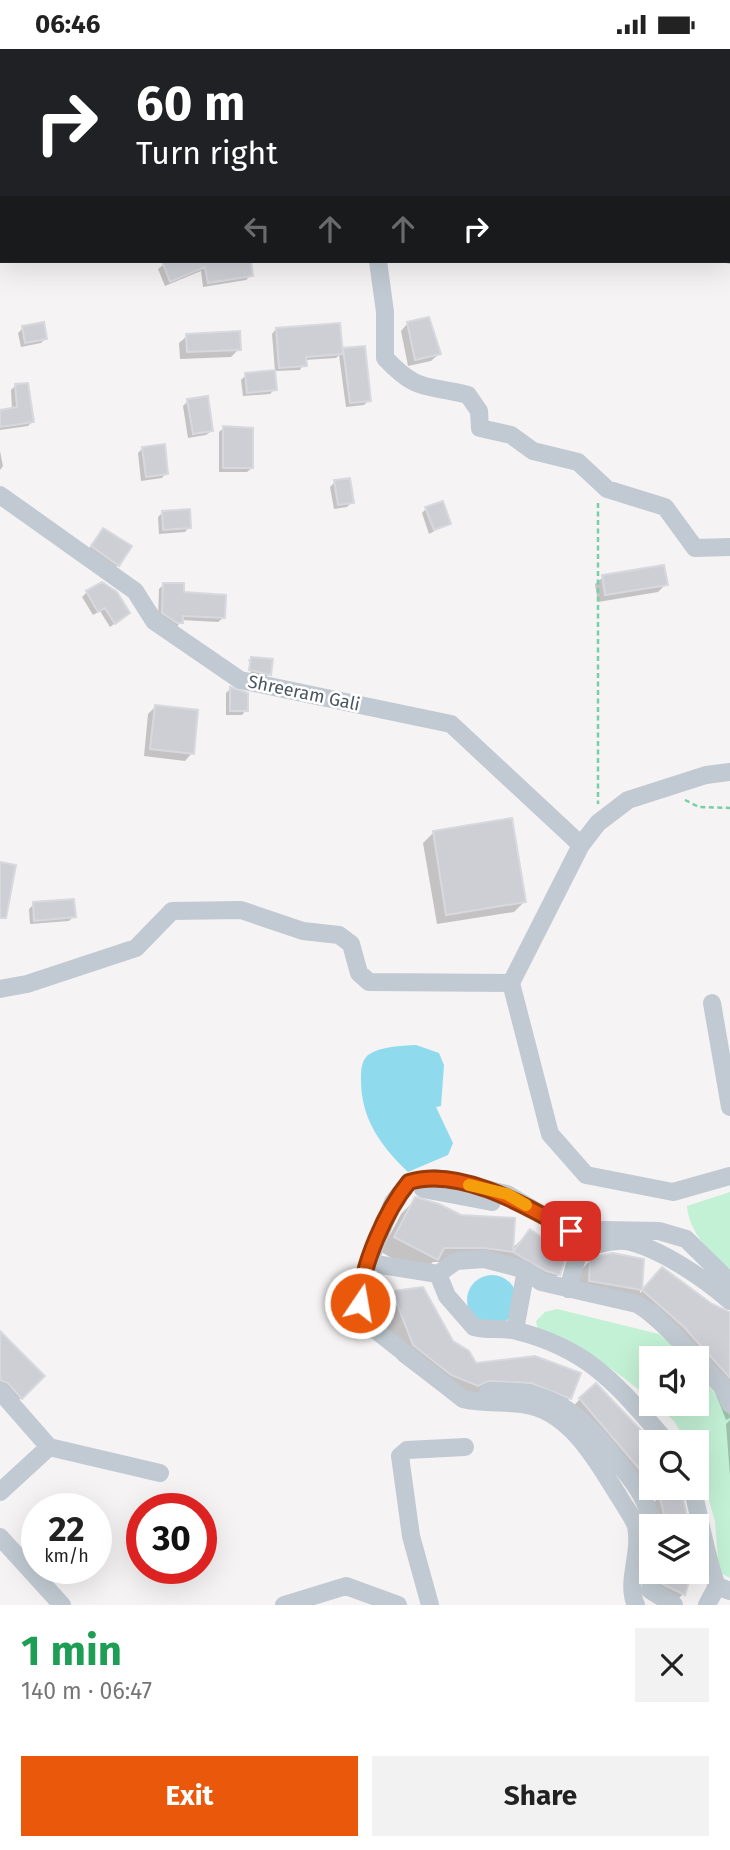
<!DOCTYPE html>
<html lang="en">
<head>
<meta charset="utf-8">
<style>
	:root { --surface:#fff; --page:#f2f2f2; --text:#222; --muted:#767676; --accent:#ea580c }
	body { margin:0; font-family:"Fira Sans",sans-serif; background:var(--page); color:var(--text); height:100vh; display:flex; flex-direction:column; font-size:26px; white-space:nowrap }
	* { box-sizing:border-box; margin:0 }
	p { font-size:23px; color:var(--muted) }
	.icon { flex:none; width:38px; height:38px; fill:none; stroke:currentColor; stroke-width:2; stroke-linecap:round; stroke-linejoin:round }
	.map { position:relative; height:1556px; overflow:hidden }
	.panel { display:flex; flex-direction:column; background:var(--surface); flex:1 }
	.panel>* { flex:none }
	.guide { position:absolute; left:0px; top:0px; width:732px; height:214px; box-shadow:0 7px 28px #0002; background:#202124; color:#fff; overflow:hidden }
	.controls { position:absolute; left:639px; top:1297px; display:grid; gap:14px }
	.controls a { display:grid; place-items:center; width:70px; height:70px; border-radius:0px; background:var(--surface); box-shadow:0 7px 28px #0002; font-size:35px }
	.speed { position:absolute; left:21px; top:1444px; display:flex; gap:14px; font-size:35px; font-weight:700; text-align:center }
	.speed>* { display:grid; place-content:center; width:91px; height:91px; border-radius:50%; background:var(--surface); box-shadow:0 7px 28px #0002; line-height:1 }
	.speed small { font-size:18px; font-weight:400 }
	.speed .limit { border:10px solid #d22; background:#fff; color:#111 }
	.pin { position:absolute; display:grid; place-items:center; width:60px; height:60px; color:#fff; margin:-30px; border-radius:14px; box-shadow:0 4px 10px #0006 }
	.me { position:absolute; width:77px; margin:-38px; rotate:12deg; stroke-linejoin:round; filter:drop-shadow(0 0 5px #0008) }
	.turn { display:flex; align-items:center; gap:24px; height:147px; padding:0 21px; font-size:32px }
	.turn .icon { width:91px; height:91px; stroke-width:2.5 }
	.turn b { display:block; font-size:49px; line-height:60px }
	.lanes { display:flex; align-items:center; height:66px; padding:0 21px; background:#0003; justify-content:center; gap:35px; direction:ltr }
	.lanes .off { opacity:.35 }
	.round { display:grid; place-items:center; flex:none; width:74px; height:74px; border-radius:0px; background:var(--page) }
	.overview { display:flex; align-items:center; justify-content:space-between; height:119px; padding:0 21px }
	h1 { font-size:42px; font-weight:700; line-height:52px; color:#1e9e55 }
	.primary-button { display:flex; gap:14px; margin-top:auto; padding:14px 21px }
	.primary-button a { flex:1; height:80px; border-radius:0px; background:var(--accent); color:#fff; font-size:28px; font-weight:700; line-height:80px; text-align:center }
	.primary-button a+a { background:var(--page); color:var(--text) }
	.status { display:flex; justify-content:space-between; align-items:center; height:49px; padding:0 35px; background:var(--surface); direction:ltr }
	.status svg { height:19px; fill:currentColor }
	.map>svg:first-child { display:block }
	.green { fill:#c3f1d5 }
	.water { fill:#90daee }
	.shadow { fill:#0003 }
	.building { fill:#cdcfd5; stroke:#d7d9de; stroke-width:2 }
	.lines { fill:none; stroke-linecap:round; stroke-linejoin:round }
	.path { stroke:#7ad0a6; stroke-width:2.5; stroke-dasharray:5 3.5; stroke-linecap:butt }
	.minor { stroke:#c1cad2; stroke-width:18 }
	.route-casing { stroke:#983908; stroke-width:18 }
	.route { stroke:#ea580c; stroke-width:12 }
	.slow { stroke:#f59e0b; stroke-width:12 }
	.labels { text-anchor:middle; stroke-width:5; stroke-linejoin:round; paint-order:stroke }
	.street-label { font-size:18px; fill:#4a5661; stroke:#fff }
</style>
</head>
<body>
<div class="status"><b>06:46</b><svg viewBox="0 0 49 12"><path d="M0 12V9h3v3zM5 12V6h3v6zM10 12V3h3v9zM15 12V0h3v12zM26 1h20v11H26zM47 4h2v5h-2z"/></svg></div>
<div class="map">
<svg width="730" height="1556" viewBox="0 0 730 1556">
	<rect width="100%" height="100%" fill="#f5f3f3"/>
	<path class="green" d="M 730,1143 L 730,1220 C 710,1205 689,1183 687,1157 Z
		M 557,1260 L 659,1285 L 686,1309 L 651,1309 L 651,1351 C 613,1319 585,1299 538,1282 L 536,1272 L 545,1263 Z
		M 697,1319 L 730,1367 L 730,1529 L 719,1523 L 715,1472 L 697,1411 L 696,1393 L 687,1393 L 674,1372 L 655,1355 L 696,1354 Z"/>
	<path class="water" d="M 416,996 L 439,1004 L 444,1016 L 441,1057 L 436,1058 L 453,1094 L 448,1106 L 408,1123 C 381,1097 361,1070 361,1031 C 361,1022 361,1012 368,1006 C 381,997 401,997 416,996 Z
		M467 1251a25 25 0 1 1 50 0a25 25 0 1 1-50 0Z"/>
	<path class="shadow" d="M 458,0 L 486,0 L 487,2 L 458,2 Z
		M 0,25 L 2,25 L 2,46 L 0,45 Z
		M 0,164 L 2,164 L 0,179 Z
		M 168,212 L 249,212 L 251,226 L 246,231 L 203,238 L 201,222 L 165,237 L 158,220 Z
		M 408,274 L 439,305 L 431,312 L 408,317 L 401,282 Z
		M 23,279 L 45,290 L 41,294 L 21,298 L 18,284 Z
		M 276,280 L 341,304 L 344,301 L 369,351 L 364,356 L 346,358 L 339,306 L 336,309 L 305,311 L 300,321 L 275,322 L 272,285 Z
		M 187,287 L 239,300 L 231,308 L 180,310 L 179,294 Z
		M 246,326 L 275,340 L 270,345 L 243,347 L 241,331 Z
		M 16,336 L 33,372 L 28,377 L 0,381 L 0,362 L 12,360 L 11,341 Z
		M 188,352 L 211,382 L 206,386 L 188,389 L 183,357 Z
		M 224,379 L 252,419 L 247,423 L 219,423 L 219,383 Z
		M 143,399 L 166,424 L 162,429 L 141,432 L 138,404 Z
		M 0,402 L 3,417 L 0,421 Z
		M 335,433 L 352,453 L 347,458 L 334,460 L 330,438 Z
		M 426,460 L 449,474 L 429,485 L 422,464 Z
		M 163,463 L 189,478 L 185,483 L 159,485 L 158,468 Z
		M 103,481 L 118,516 L 111,523 L 85,505 Z
		M 603,528 L 666,535 L 658,543 L 598,553 L 595,535 Z
		M 164,535 L 223,569 L 218,573 L 181,571 L 177,578 L 158,569 L 159,540 Z
		M 87,543 L 128,564 L 110,578 L 100,562 L 93,566 L 82,548 Z
		M 251,609 L 269,625 L 264,630 L 250,627 L 252,612 L 248,612 Z
		M 230,640 L 246,661 L 242,666 L 226,666 L 226,644 Z
		M 155,658 L 192,704 L 185,712 L 144,707 L 148,665 Z
		M 434,783 L 524,853 L 514,863 L 437,875 L 423,794 Z
		M 34,855 L 74,867 L 69,872 L 30,875 L 29,860 Z
		M 416,1150 L 512,1200 L 530,1182 L 559,1225 L 544,1240 L 531,1237 L 498,1217 L 468,1213 L 433,1213 L 421,1225 L 381,1203 L 401,1165 Z
		M 591,1211 L 642,1211 L 640,1244 L 648,1236 L 730,1264 L 730,1369 L 726,1371 L 715,1343 L 696,1323 L 696,1309 L 670,1293 L 627,1256 L 575,1247 L 576,1226 Z
		M 393,1244 L 475,1316 L 535,1309 L 570,1349 L 555,1364 L 462,1351 L 436,1340 L 398,1311 L 379,1259 Z
		M 0,1292 L 43,1327 L 14,1356 L 0,1344 Z
		M 580,1350 L 651,1415 L 627,1436 L 566,1365 Z
		M 730,1371 L 730,1427 L 726,1375 Z
		M 660,1447 L 687,1477 L 651,1477 L 645,1462 Z
		M 651,1522 L 690,1522 L 683,1545 L 672,1556 L 661,1556 Z"/>
	<path class="building" d="M 162,212 L 251,212 L 253,227 L 208,234 L 205,218 L 170,233 Z
		M 429,268 L 441,305 L 415,311 L 407,273 Z
		M 44,273 L 47,290 L 25,294 L 22,277 Z
		M 340,274 L 343,305 L 306,308 L 307,317 L 279,319 L 276,279 Z
		M 240,282 L 241,301 L 187,303 L 186,285 Z
		M 365,297 L 371,352 L 350,354 L 343,299 Z
		M 275,321 L 277,341 L 247,344 L 245,324 Z
		M 28,334 L 34,373 L 0,378 L 0,361 L 17,358 L 15,335 Z
		M 208,347 L 213,382 L 193,385 L 187,350 Z
		M 223,377 L 253,379 L 253,419 L 223,419 Z
		M 165,395 L 168,425 L 146,428 L 142,398 Z
		M 350,429 L 354,454 L 338,456 L 334,431 Z
		M 443,452 L 451,475 L 434,481 L 425,458 Z
		M 190,460 L 191,479 L 163,481 L 162,462 Z
		M 103,479 L 132,497 L 119,517 L 91,497 Z
		M 664,516 L 668,536 L 605,546 L 602,526 Z
		M 102,533 L 117,543 L 130,564 L 115,575 L 105,559 L 98,563 L 86,542 Z
		M 163,534 L 184,534 L 184,543 L 226,546 L 225,569 L 183,567 L 183,574 L 177,574 L 162,564 Z
		M 251,608 L 273,610 L 271,626 L 249,621 Z
		M 230,638 L 248,644 L 248,662 L 230,662 Z
		M 155,656 L 198,661 L 194,705 L 150,700 Z
		M 512,769 L 526,853 L 446,866 L 433,782 Z
		M 0,813 L 16,816 L 6,869 L 0,869 Z
		M 74,850 L 76,868 L 34,872 L 33,853 Z
		M 415,1148 L 439,1155 L 461,1166 L 515,1169 L 513,1203 L 484,1199 L 444,1199 L 438,1211 L 394,1188 Z
		M 530,1180 L 566,1206 L 560,1226 L 546,1222 L 513,1203 Z
		M 612,1204 L 644,1210 L 642,1241 L 589,1232 L 590,1209 Z
		M 662,1218 L 712,1255 L 730,1263 L 730,1329 L 684,1278 L 642,1241 Z
		M 423,1238 L 453,1292 L 469,1302 L 476,1314 L 535,1307 L 581,1324 L 571,1350 L 531,1334 L 488,1332 L 478,1337 L 451,1326 L 413,1296 L 392,1242 Z
		M 0,1282 L 45,1327 L 22,1350 L 8,1334 L 0,1331 Z
		M 596,1334 L 652,1393 L 651,1415 L 642,1423 L 579,1349 Z
		M 681,1440 L 689,1477 L 667,1477 L 659,1446 Z
		M 664,1522 L 692,1522 L 685,1546 L 662,1535 Z"/>
	<g class="lines">
		<path class="path" d="M 598,454 L 598,755
			M 685,751 L 699,758 L 730,759"/>
		<path class="minor" d="M 143,2 L 145,0
			M 0,96 L 2,95
			M 730,205 L 730,206
			M 378,212 L 385,263 L 385,309 C 418,344 425,335 468,346 L 479,362 L 480,379 L 511,386 L 533,402 L 578,413 L 607,440 L 665,458 L 695,499 L 730,498
			M 0,446 L 135,542 L 154,572 L 240,631 L 451,675 L 581,796
			M 730,723 L 706,726 L 628,751 L 598,774 L 581,796 L 511,934 L 550,1085 L 586,1126 L 673,1143 L 730,1127
			M 0,940 L 27,935 L 136,899 L 172,862 L 241,861 L 303,882 L 339,886 L 351,895 L 359,924 L 369,933 L 511,934
			M 712,954 L 730,1058
			M 423,1140 L 492,1153
			M 552,1181 L 579,1201 L 568,1240
			M 579,1201 C 592,1197 612,1190 626,1192 C 660,1199 705,1230 730,1252
			M 369,1214 L 438,1225 L 456,1212 L 484,1210 L 526,1221 L 541,1233 L 637,1255 L 654,1266 L 696,1309
			M 438,1225 L 447,1247 L 474,1278 C 488,1282 502,1278 517,1282 C 592,1301 618,1338 667,1393
			M 515,1281 L 526,1221
			M 696,1309 L 721,1336 L 730,1355
			M 0,1342 L 49,1398 L 0,1443
			M 488,1343 C 551,1338 581,1365 617,1412 C 636,1437 645,1446 653,1477
			M 49,1398 L 160,1424
			M 692,1438 C 701,1472 705,1505 717,1537
			M 0,1488 L 62,1556
			M 653,1522 L 650,1541 L 674,1556
			M 284,1556 L 346,1537 L 398,1556
			M 430,1556 L 411,1487 L 400,1407 L 407,1401 L 465,1398
			M 636,1556 C 625,1533 642,1506 636,1477 C 633,1468 625,1458 620,1449 C 599,1416 574,1368 532,1357 C 510,1351 486,1356 463,1350 L 369,1276 L 360,1254 L 360,1236 L 393,1153 L 409,1133 L 436,1129 L 507,1145 L 571,1183 L 588,1185 L 604,1181 L 659,1182 L 686,1190 L 730,1233
			M 707,1556 L 717,1537 L 730,1542"/>
	</g>
	<g class="lines">
		<defs>
			<path id="route" d="M 360,1254 C 361,1217 386,1161 409,1133 C 460,1117 528,1158 571,1182"/>
		</defs>
		<use href="#route" class="route-casing"/>
		<use href="#route" class="route"/>
		<path class="slow" d="M 469,1136 L 507,1145 L 526,1156"/>
	</g>
	<g class="labels">
		<g class="street-label">
			<text transform="translate(304 644) rotate(12)" y="6">Shreeram Gali</text>
		</g>
	</g>
</svg>
<div class="controls">
<a><svg class="icon" aria-label="sound" viewBox="0 0 24 24"><path d="M4 9h4l5-4v14l-5-4H4zM17 9q2 3 0 6"/></svg></a>
<a><svg class="icon" aria-label="search" viewBox="0 0 24 24"><circle cx="10" cy="10" r="6"/><path d="M15 15l6 6"/></svg></a>
<a><svg class="icon" aria-label="layers" viewBox="0 0 24 24"><path d="M12 4l9 5-9 5-9-5zM3 14l9 5 9-5"/></svg></a>
</div>
<div class="speed"><div>22<small>km/h</small></div><div class="limit">30</div></div>
<div class="pin" style="left:571px;top:1182px;background:#d93025"><svg class="icon" aria-label="arrive" viewBox="0 0 24 24"><path d="M6 21V4h12l-3 4 3 4H6"/></svg></div>
<svg class="me" style="left:360px;top:1254px" viewBox="-20 -20 40 40"><circle r="17" fill="#ea580c" stroke="#fff" stroke-width="3"/><path d="M0-11L8 9 0 5-8 9z" fill="#fff"/></svg>
<div class="guide">
<div class="turn"><svg class="icon" aria-label="right" viewBox="0 0 24 24"><path d="M7 20v-9h11M14 6l5 5-5 5"/></svg><div><b>60 m</b>Turn right</div></div>
<div class="lanes"><svg class="icon off" aria-label="left" viewBox="0 0 24 24"><path d="M17 20v-9H6M10 6l-5 5 5 5"/></svg><svg class="icon off" aria-label="ahead" viewBox="0 0 24 24"><path d="M12 20V5M6 11l6-6 6 6"/></svg><svg class="icon off" aria-label="ahead" viewBox="0 0 24 24"><path d="M12 20V5M6 11l6-6 6 6"/></svg><svg class="icon" aria-label="right" viewBox="0 0 24 24"><path d="M7 20v-9h11M14 6l5 5-5 5"/></svg></div>
</div>
</div>
<section class="panel">
<div class="overview"><div><h1>1 min</h1><p>140 m · 06:47</p></div><a class="round"><svg class="icon" aria-label="close" viewBox="0 0 24 24"><path d="M6 6l12 12M18 6L6 18"/></svg></a></div>
<div class="primary-button"><a>Exit</a><a>Share</a></div>
</section>
</body>
</html>
